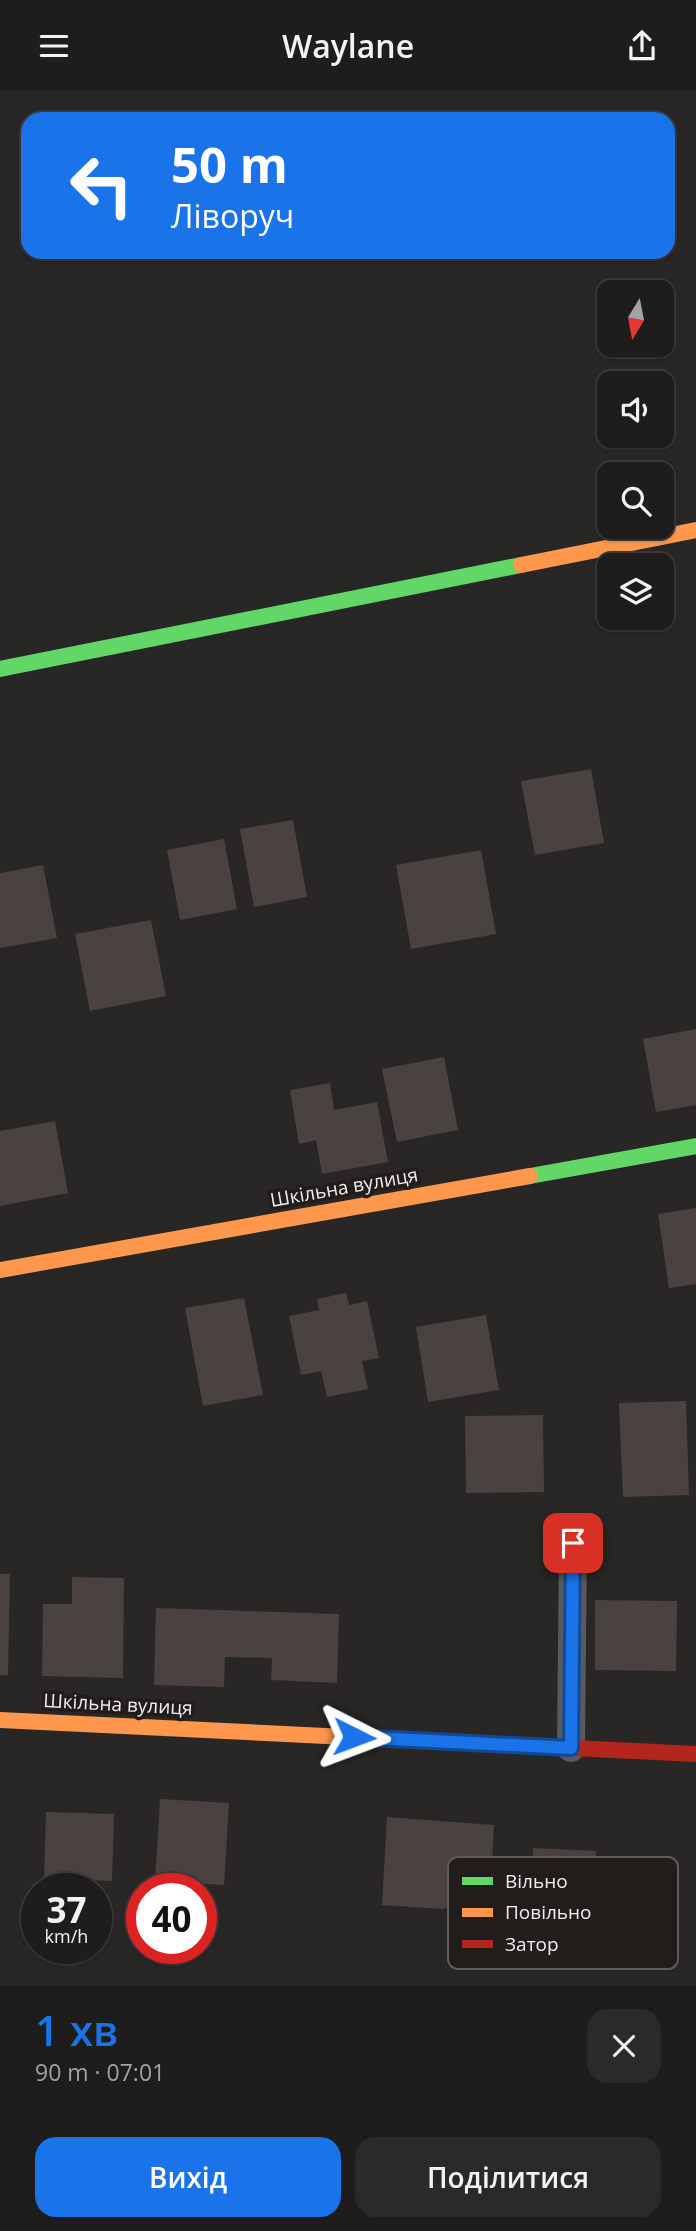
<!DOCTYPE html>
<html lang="uk">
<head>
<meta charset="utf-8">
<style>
	:root { --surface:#1e1d1c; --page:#2b2a29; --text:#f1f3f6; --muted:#a1a2a3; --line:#3c3b3b; --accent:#1a73e8 }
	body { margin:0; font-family:"Open Sans",sans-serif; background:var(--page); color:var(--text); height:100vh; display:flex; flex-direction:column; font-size:26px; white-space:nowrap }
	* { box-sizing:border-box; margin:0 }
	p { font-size:23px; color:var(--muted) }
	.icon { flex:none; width:38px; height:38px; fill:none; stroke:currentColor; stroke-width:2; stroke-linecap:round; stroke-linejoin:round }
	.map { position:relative; height:1895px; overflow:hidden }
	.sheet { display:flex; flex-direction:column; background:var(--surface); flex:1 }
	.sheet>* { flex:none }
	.top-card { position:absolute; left:21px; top:21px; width:654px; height:147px; border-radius:21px; box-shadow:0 2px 5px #0004,0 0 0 2px var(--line); background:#1a73e8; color:#fff; overflow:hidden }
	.needle { width:46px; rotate:190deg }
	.controls { position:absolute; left:597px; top:189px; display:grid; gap:14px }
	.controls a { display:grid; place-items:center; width:77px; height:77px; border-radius:14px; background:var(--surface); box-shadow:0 2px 5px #0004,0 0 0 2px var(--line); font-size:35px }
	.speed { position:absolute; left:21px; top:1782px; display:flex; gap:14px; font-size:35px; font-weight:700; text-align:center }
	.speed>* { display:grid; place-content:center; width:91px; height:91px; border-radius:50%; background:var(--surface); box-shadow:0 2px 5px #0004,0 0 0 2px var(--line); line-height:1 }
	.speed small { font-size:18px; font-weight:400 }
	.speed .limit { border:10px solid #d22; background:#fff; color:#111 }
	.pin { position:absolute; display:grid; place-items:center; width:60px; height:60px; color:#fff; margin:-30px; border-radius:14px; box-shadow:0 4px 10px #0006 }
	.me { position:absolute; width:77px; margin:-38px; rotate:93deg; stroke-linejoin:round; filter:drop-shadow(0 0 5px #0008) }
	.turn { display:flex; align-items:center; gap:24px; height:147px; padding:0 35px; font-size:32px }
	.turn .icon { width:91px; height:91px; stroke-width:2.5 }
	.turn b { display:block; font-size:49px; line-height:60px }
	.round { display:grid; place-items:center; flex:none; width:74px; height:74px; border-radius:21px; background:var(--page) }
	.headline { display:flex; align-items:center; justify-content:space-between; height:119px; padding:0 35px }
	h1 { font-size:42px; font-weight:600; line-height:52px; color:var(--accent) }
	.cta { display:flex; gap:14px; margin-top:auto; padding:14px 35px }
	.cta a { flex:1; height:80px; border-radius:21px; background:var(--accent); color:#fff; font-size:28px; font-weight:600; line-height:80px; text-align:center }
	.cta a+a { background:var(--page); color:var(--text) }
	header { display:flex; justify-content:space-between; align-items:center; height:91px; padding:0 35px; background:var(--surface); font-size:32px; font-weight:600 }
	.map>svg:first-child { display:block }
	.building { fill:#494240 }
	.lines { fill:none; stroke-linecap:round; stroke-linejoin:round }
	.street { stroke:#5a5a5e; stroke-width:28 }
	.fast { stroke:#63d668; stroke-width:16 }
	.slow { stroke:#ff974d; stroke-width:16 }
	.jam { stroke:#b3261e; stroke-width:16 }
	.route-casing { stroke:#114b97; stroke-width:18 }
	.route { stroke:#1a73e8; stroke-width:12 }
	.labels { text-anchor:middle; stroke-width:7; stroke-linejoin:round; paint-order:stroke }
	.street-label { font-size:19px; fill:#f0eeed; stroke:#201d1b }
	.key { fill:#201d1b; stroke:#5e5c5a; stroke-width:2 }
	.key-label { font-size:19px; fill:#f0eeed }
</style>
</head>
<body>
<header><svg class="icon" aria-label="menu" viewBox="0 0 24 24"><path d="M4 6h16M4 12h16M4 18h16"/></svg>Waylane<svg class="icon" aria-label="share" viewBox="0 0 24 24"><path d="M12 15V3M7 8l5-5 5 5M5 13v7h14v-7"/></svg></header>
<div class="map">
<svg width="696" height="1895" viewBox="0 0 696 1895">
	<rect width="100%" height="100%" fill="#282726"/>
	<path class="building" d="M 591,678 L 604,752 L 535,764 L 521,690 Z
		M 293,729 L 307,806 L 254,816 L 240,738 Z
		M 224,748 L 237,818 L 180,829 L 167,759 Z
		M 481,759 L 496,843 L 411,858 L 396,774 Z
		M 43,774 L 57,847 L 0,857 L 0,782 Z
		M 151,829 L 166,905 L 90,920 L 75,843 Z
		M 696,938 L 696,1014 L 656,1021 L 643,948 Z
		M 444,966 L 458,1039 L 397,1051 L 382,978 Z
		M 330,992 L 334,1019 L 377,1011 L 388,1071 L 322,1083 L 316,1049 L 299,1053 L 290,999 Z
		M 55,1030 L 68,1102 L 0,1115 L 0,1040 Z
		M 696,1117 L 696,1193 L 669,1197 L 658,1123 Z
		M 346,1202 L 349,1214 L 367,1210 L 379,1267 L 362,1270 L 368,1298 L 327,1306 L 321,1280 L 301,1284 L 289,1225 L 319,1219 L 317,1208 Z
		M 244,1207 L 263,1304 L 203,1315 L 185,1217 Z
		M 486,1224 L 499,1299 L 428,1311 L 416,1236 Z
		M 686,1310 L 689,1404 L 623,1406 L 619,1312 Z
		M 543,1324 L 544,1401 L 466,1402 L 465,1325 Z
		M 0,1483 L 10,1483 L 8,1584 L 0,1584 Z
		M 72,1486 L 124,1487 L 123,1587 L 42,1585 L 43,1513 L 72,1513 Z
		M 595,1509 L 677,1510 L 676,1580 L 595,1579 Z
		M 156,1517 L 339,1523 L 337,1592 L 271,1589 L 272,1567 L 225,1566 L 224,1596 L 154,1594 Z
		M 160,1708 L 229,1712 L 224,1794 L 155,1790 Z
		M 46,1721 L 114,1723 L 112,1790 L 44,1787 Z
		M 387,1726 L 494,1734 L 491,1788 L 482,1803 L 473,1811 L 443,1818 L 382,1814 Z
		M 533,1757 L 596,1760 L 593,1815 L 531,1811 Z"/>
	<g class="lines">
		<path class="street" d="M 571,1657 L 573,1452"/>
		<path class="fast" d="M 0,578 L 521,474
			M 530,1085 L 696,1055"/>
		<path class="slow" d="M 521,474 L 696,439
			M 0,1179 L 530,1085
			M 0,1629 L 532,1655"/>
		<path class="jam" d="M 532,1655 L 696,1663"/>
	</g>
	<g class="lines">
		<defs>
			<path id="route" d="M 354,1646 L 571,1657 L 573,1452"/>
		</defs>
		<use href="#route" class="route-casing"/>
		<use href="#route" class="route"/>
	</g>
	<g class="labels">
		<g class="street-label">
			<text transform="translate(344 1096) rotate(-10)" y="7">Шкільна вулиця</text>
			<text transform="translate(118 1613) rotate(3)" y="7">Шкільна вулиця</text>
		</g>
	</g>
	<rect x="448" y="1766" width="230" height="112" rx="10" class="key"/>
	<rect x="462" y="1786" width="31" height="8" fill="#63d668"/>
	<rect x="462" y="1817" width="31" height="9" fill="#ff974d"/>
	<rect x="462" y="1849" width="31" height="8" fill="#b3261e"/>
	<g class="key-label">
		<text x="505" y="1797">Вільно</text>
		<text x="505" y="1828">Повільно</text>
		<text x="505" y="1860">Затор</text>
	</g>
</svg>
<div class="controls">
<a><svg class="needle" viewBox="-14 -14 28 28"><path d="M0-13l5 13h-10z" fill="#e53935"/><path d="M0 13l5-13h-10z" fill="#a1a2a3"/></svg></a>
<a><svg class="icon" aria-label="sound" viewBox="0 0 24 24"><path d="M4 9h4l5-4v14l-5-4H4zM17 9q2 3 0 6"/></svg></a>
<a><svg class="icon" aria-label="search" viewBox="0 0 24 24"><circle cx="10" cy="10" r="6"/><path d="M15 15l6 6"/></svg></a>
<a><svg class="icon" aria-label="layers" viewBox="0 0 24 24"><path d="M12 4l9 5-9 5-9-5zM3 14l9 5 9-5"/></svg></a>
</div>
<div class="speed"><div>37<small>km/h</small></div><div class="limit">40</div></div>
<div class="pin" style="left:573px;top:1452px;background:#d93025"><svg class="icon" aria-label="arrive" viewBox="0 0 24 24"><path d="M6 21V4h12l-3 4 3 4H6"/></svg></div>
<svg class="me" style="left:354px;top:1646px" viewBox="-20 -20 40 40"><path d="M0-17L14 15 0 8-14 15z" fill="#1a73e8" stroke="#fff" stroke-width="4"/></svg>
<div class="top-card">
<div class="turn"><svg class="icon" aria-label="left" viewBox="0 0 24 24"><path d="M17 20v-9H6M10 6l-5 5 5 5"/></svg><div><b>50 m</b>Ліворуч</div></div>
</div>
</div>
<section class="sheet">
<div class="headline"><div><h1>1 хв</h1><p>90 m · 07:01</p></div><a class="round"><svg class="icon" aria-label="close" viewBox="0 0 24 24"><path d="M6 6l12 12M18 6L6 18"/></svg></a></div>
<div class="cta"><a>Вихід</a><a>Поділитися</a></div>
</section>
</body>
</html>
